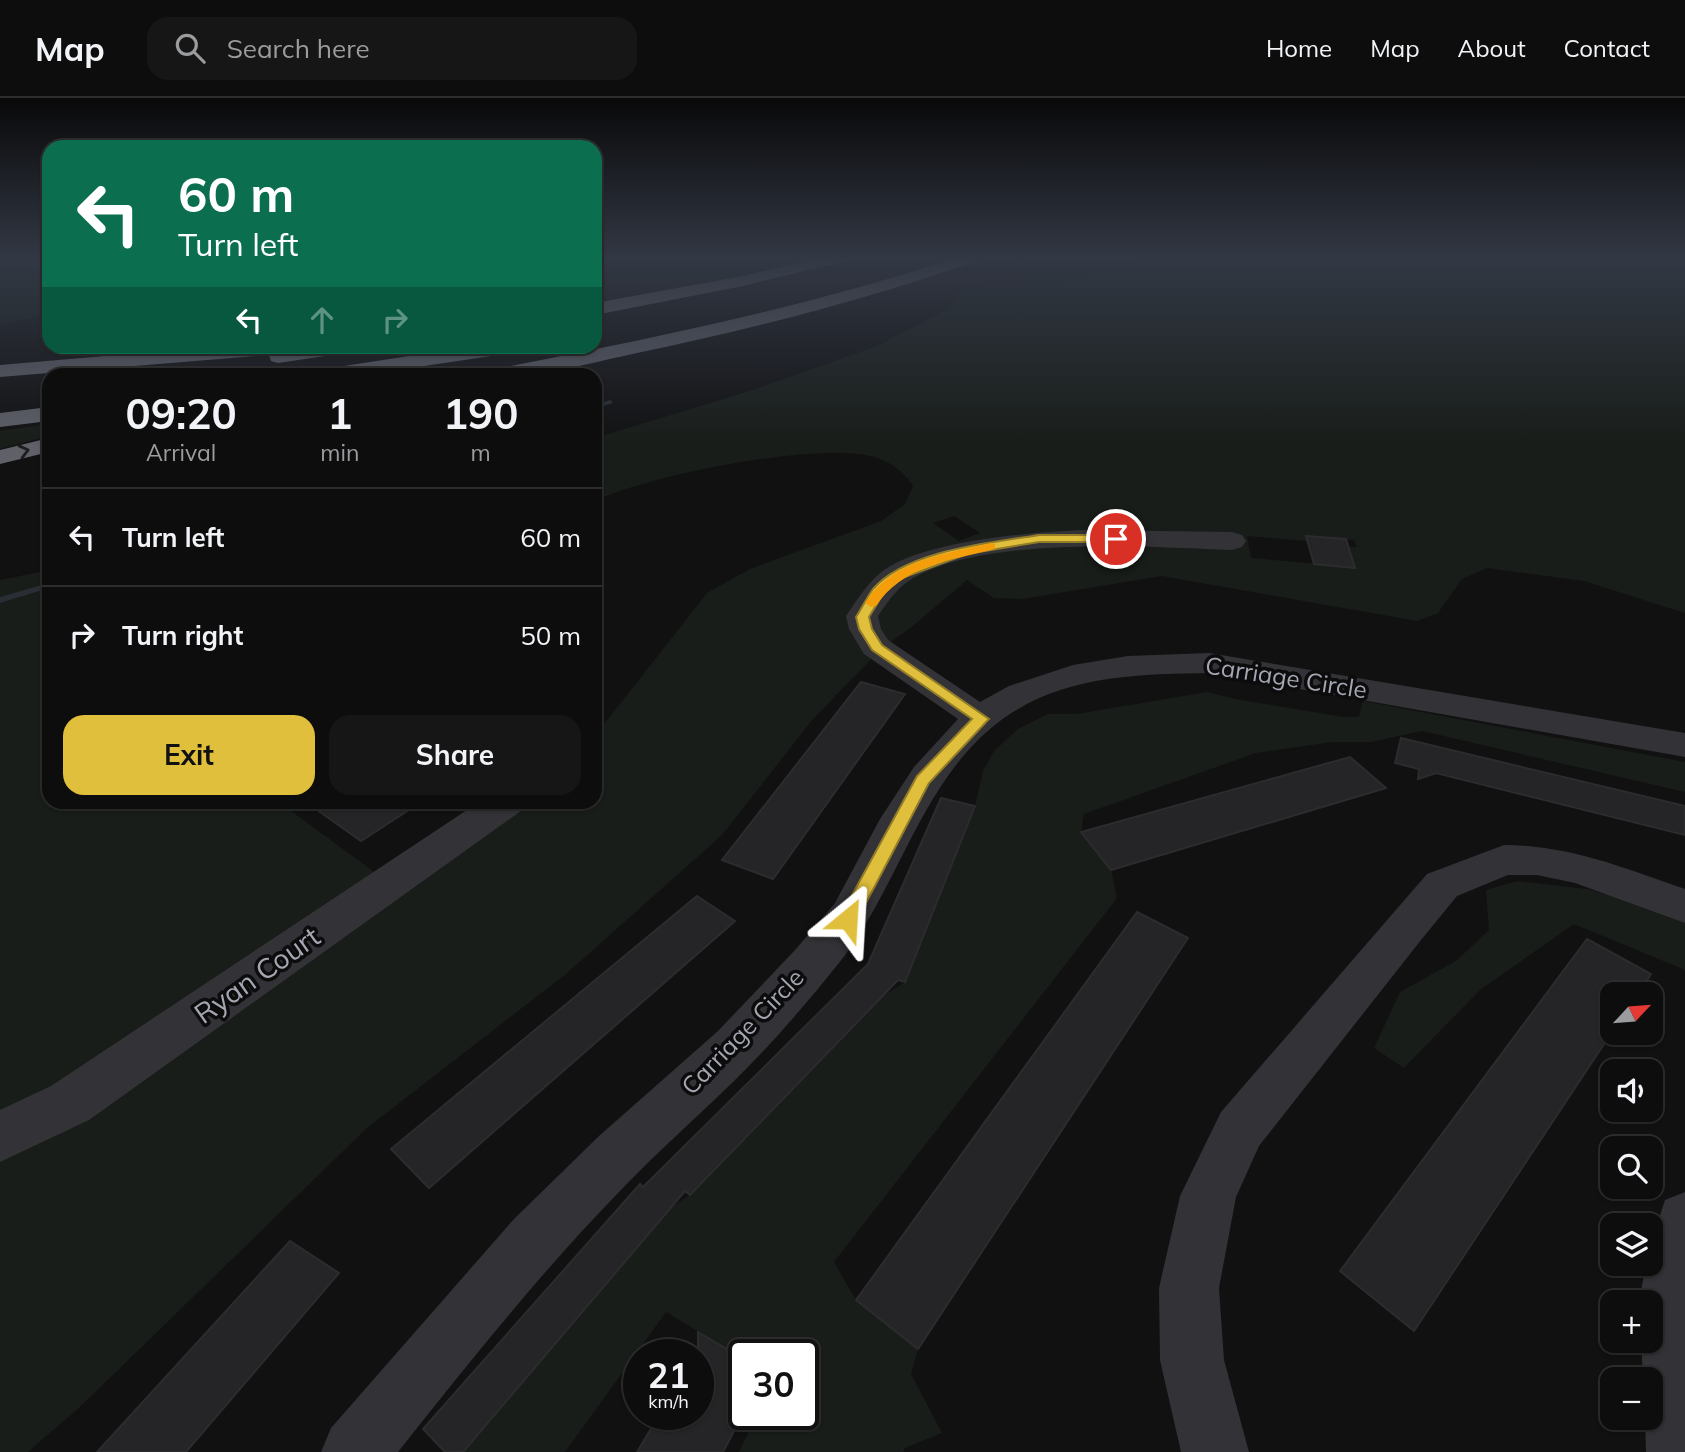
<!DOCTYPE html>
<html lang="en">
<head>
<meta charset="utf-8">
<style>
	:root { --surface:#0d0d0e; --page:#161617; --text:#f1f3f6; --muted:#9a9c9e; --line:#2d2d2e; --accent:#e0bf3c }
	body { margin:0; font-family:Mulish,sans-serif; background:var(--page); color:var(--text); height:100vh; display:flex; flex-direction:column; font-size:26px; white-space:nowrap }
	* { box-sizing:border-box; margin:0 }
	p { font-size:23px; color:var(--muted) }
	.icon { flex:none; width:38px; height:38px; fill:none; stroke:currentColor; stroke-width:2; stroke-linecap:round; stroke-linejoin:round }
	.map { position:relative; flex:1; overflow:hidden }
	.details { position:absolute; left:42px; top:270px; width:560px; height:441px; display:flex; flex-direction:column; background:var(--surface); border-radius:21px; box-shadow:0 2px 5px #0004,0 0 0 2px var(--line) }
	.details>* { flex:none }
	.top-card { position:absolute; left:42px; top:42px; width:560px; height:214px; border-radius:21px; box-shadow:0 2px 5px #0004,0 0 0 2px var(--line); background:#0b6e4f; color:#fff; overflow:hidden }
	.needle { width:46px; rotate:64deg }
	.fabs { position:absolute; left:1600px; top:884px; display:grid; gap:14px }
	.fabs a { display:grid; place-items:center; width:63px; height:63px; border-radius:14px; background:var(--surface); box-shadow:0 2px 5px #0004,0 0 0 2px var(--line); font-size:35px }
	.speed { position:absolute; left:623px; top:1241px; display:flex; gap:14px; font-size:35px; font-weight:700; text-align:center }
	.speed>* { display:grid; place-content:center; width:91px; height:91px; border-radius:50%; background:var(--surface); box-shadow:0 2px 5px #0004,0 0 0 2px var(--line); line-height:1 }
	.speed small { font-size:18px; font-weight:400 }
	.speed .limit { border:4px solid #111; border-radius:10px; background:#fff; color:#111 }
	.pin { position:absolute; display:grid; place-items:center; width:60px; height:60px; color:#fff; margin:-30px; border:4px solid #fff; border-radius:50%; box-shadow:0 2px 7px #0007 }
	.me { position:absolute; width:77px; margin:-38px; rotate:27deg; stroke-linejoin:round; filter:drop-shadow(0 0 5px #0008) }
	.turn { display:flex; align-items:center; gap:24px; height:147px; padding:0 21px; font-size:32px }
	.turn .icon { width:91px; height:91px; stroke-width:2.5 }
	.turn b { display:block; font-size:49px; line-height:60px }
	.lanes { display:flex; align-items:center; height:66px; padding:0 21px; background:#0003; justify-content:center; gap:35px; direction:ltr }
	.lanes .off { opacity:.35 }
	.eta { display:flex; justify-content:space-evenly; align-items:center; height:119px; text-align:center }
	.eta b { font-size:42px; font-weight:700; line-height:49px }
	.primary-button { display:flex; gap:14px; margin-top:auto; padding:14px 21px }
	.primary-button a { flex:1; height:80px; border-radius:21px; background:var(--accent); color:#111; font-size:28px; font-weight:700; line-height:80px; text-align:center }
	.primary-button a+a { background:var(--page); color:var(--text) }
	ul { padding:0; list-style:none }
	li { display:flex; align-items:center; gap:21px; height:98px; padding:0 21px; border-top:2px solid var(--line) }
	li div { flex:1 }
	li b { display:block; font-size:26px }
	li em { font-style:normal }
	header { display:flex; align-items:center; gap:42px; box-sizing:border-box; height:98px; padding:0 35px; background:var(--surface); border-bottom:2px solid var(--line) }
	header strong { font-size:33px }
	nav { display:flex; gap:38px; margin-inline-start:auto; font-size:24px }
	.search { width:490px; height:63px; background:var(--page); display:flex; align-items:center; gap:18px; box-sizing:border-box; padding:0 24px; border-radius:21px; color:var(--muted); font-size:26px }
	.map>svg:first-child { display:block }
	.green { fill:#181d19; fill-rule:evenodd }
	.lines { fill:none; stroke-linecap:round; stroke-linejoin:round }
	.stream { fill:#292e35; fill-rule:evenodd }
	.building { fill:#252426; stroke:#2c2b2e; stroke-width:2 }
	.street { fill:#333337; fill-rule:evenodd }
	.highway { fill:#5f6068; fill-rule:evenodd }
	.oneway { stroke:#1d1d1f }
	.route { fill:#e0bf3c; stroke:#927c27; stroke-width:2 }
	.slow { fill:#f59e0b }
	.labels { text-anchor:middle; stroke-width:7; stroke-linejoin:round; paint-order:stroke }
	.street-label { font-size:24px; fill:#a4a6b2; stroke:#0c0c0d }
	.near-street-label { font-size:28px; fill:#a4a6b2; stroke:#0c0c0d }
</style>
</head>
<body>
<header>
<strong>Map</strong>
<div class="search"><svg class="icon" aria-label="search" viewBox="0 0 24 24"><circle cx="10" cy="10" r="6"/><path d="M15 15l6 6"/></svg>Search here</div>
<nav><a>Home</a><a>Map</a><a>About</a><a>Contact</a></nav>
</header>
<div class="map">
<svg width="1685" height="1354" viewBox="0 0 1685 1354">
	<rect width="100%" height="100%" fill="#111112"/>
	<path class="green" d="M 0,160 L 49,160 L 49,216 L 0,227 Z
		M 1149,160 L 1685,160 L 1685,515 L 1584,483 L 1487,470 L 1462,481 L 1438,515 L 1417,523 L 1162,478 L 1022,501 L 994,500 L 967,482 L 914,527 L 880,552 L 813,621 L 722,737 L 566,876 L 367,1030 L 81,1308 L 28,1354 L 0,1354 L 0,482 L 49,472 L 49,704 L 279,704 L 389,785 L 507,704 L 595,704 L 595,633 L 609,620 L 707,495 L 750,471 L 881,423 L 905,406 L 913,388 C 905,375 891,364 875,359 C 818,343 650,377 595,403 L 595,340 L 753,292 L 880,247 L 948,211 L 960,195 L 984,189 L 1043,186 L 1117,172 ZM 954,418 L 980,435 L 959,443 L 933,425 ZM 1247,438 L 1308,443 L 1307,438 L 1354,442 L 1357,449 L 1348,449 L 1355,469 L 1251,460 Z
		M 49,326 L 49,338 L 0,351 L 0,333 Z
		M 1207,594 L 1235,601 L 1343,619 L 1359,619 L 1363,603 L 1685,664 L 1685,694 L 1422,633 L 1371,644 L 1332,644 L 1256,655 L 1084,716 L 1081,734 L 1111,772 L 1117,800 L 834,1164 L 856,1202 L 918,1251 L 911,1276 L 942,1335 L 905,1350 L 903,1354 L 739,1354 L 758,1316 L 803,1316 L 803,1256 L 744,1256 L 744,1261 L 666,1214 L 565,1354 L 463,1354 L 670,1110 L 690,1097 L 882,899 L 905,884 L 975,708 L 983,673 L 994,653 L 1018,631 L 1048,616 L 1077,616 Z
		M 1517,783 L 1587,791 L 1632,803 L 1685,825 L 1685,872 L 1574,826 L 1480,892 L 1404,970 L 1374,950 L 1400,894 L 1456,863 L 1489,832 L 1486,792 Z"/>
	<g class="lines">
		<path class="stream" d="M 610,302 L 613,304 L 612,305 L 595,311 L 595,307 Z
			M 49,485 L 49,490 L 0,505 L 0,499 Z"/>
	</g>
	<path class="building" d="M 1306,438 L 1346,441 L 1355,470 L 1314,466 Z
		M 861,584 L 905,596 L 773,781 L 722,762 Z
		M 1401,640 L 1685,708 L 1685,737 L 1436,675 L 1418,681 L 1419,671 L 1395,665 Z
		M 1350,659 L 1386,690 L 1111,772 L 1081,734 Z
		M 941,700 L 975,708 L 905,884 L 898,882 L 690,1097 L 685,1093 L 463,1354 L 445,1354 L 423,1331 L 640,1086 L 643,1089 L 868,866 Z
		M 306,704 L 421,704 L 361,743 Z
		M 697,798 L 735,823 L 429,1090 L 391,1051 Z
		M 1137,814 L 1188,840 L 918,1251 L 856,1202 Z
		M 1587,841 L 1651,876 L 1638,896 L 1612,896 L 1612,934 L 1414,1233 L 1340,1173 Z
		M 290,1143 L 339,1175 L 186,1354 L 97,1354 Z
		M 698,1234 L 744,1261 L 744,1314 L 723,1354 L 637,1354 L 660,1316 L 698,1316 Z"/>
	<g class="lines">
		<path class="street" d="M 1085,432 L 1232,434 L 1242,437 L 1246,443 L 1242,449 L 1232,452 C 1147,449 983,437 910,482 C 896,491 887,505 878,518 L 881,531 L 888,542 L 980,604 L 1009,588 L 1073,567 L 1128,558 L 1209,555 L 1685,635 L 1685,659 L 1209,575 C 1141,576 1069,577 1010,616 C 922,674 902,786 839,865 C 806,906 771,947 733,984 C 695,1021 655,1056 619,1094 C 539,1176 469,1265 398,1354 L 321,1354 L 331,1330 L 514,1121 L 599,1038 L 718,933 L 796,851 L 835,805 L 880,721 L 914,669 L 958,621 L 864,556 L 849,531 L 846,518 C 857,502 868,484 884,472 C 928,442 1033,434 1085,432 Z
			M 479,704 L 527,704 L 521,713 L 89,1022 L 0,1064 L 0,1012 L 51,988 Z
			M 1504,747 C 1568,747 1625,770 1685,791 L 1685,825 L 1575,785 L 1537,777 L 1508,777 L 1457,798 L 1421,842 L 1259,1048 L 1236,1099 L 1219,1190 L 1224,1262 L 1249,1354 L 1181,1354 L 1160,1262 L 1159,1190 L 1180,1098 L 1221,1014 L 1427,776 Z
			M 1685,1094 L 1685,1354 L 1646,1354 L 1645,1320 L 1650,1320 L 1650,1281 L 1643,1281 L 1641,1242 L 1650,1242 L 1650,1204 L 1639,1204 L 1646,1166 L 1650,1166 L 1650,1148 L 1665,1102 Z"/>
		<path class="highway" d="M 819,160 L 847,160 L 845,163 L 743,188 L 595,217 L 595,205 L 743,178 Z
			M 955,160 L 979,160 L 977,163 C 865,202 752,231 637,255 C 589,265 538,281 489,276 L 492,271 L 500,270 C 654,240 807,209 955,160 Z
			M 222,248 L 362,248 L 352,254 L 278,265 L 271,263 L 269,257 L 0,279 L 0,267 Z
			M 474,248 L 528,248 L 518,254 L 370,276 L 320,276 L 323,271 L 331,270 Z
			M 49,309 L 49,323 L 0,329 L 0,315 Z
			M 49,340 L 49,354 L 0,366 L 0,352 Z"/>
	</g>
	<defs><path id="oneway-chevron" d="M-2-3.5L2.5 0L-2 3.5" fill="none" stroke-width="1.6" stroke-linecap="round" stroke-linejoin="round" transform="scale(1.75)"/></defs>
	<use class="oneway" href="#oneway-chevron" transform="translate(24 353) rotate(-14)"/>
	<linearGradient id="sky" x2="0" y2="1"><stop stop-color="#09090a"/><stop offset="0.46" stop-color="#323844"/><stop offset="1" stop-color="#323844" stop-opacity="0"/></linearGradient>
	<rect width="1685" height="349" fill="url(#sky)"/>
	<path class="route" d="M 1039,437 L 1116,437 L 1122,441 L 1116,444 L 1039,444 L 967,456 L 902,480 L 883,496 L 869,519 L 872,531 L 882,547 L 989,621 L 929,685 L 855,826 L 842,826 L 839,821 L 917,678 L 972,621 L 872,552 L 859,531 L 856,519 C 862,510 867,499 873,491 C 907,452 991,445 1039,437 Z"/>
	<path class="slow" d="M 991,445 L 995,446 L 995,451 C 951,462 902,468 876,508 L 871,509 L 865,505 C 892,462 944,456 991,445 Z"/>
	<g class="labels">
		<g class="street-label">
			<text transform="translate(1286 580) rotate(9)" y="8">Carriage Circle</text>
			<text transform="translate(743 934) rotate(-46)" y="8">Carriage Circle</text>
		</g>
		<g class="near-street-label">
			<text transform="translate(257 877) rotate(-35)" y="10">Ryan Court</text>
		</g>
	</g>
</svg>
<div class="fabs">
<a><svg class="needle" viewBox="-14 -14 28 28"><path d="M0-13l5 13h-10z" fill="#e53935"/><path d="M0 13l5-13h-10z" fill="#9a9c9e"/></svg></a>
<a><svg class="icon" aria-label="sound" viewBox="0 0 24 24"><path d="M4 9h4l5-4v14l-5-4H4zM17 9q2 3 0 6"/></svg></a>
<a><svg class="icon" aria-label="search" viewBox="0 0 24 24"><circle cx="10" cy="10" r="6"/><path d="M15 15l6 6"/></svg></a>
<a><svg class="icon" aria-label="layers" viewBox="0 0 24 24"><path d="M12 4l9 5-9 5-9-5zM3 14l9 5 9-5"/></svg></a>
<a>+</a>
<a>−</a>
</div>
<div class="speed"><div>21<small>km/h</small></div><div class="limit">30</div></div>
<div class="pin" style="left:1116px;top:441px;background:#d93025"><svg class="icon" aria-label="arrive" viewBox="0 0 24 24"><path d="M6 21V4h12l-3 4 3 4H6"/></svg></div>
<svg class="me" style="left:848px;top:821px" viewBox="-20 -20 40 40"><path d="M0-17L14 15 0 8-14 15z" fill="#e0bf3c" stroke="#fff" stroke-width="4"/></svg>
<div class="top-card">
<div class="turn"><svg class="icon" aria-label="left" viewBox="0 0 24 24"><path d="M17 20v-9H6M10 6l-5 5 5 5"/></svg><div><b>60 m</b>Turn left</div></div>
<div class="lanes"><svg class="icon" aria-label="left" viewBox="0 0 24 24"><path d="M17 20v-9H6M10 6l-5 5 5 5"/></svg><svg class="icon off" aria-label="ahead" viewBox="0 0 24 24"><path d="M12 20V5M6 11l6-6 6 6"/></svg><svg class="icon off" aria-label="right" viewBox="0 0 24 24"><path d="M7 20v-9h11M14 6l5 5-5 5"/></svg></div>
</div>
<section class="details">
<div class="eta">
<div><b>09:20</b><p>Arrival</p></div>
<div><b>1</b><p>min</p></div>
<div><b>190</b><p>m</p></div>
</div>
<ul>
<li><svg class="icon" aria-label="left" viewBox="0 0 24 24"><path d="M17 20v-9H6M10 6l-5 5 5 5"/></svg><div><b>Turn left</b></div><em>60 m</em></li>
<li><svg class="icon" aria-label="right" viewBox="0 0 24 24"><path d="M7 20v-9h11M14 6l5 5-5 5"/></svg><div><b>Turn right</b></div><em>50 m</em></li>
</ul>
<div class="primary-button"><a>Exit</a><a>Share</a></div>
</section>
</div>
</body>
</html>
